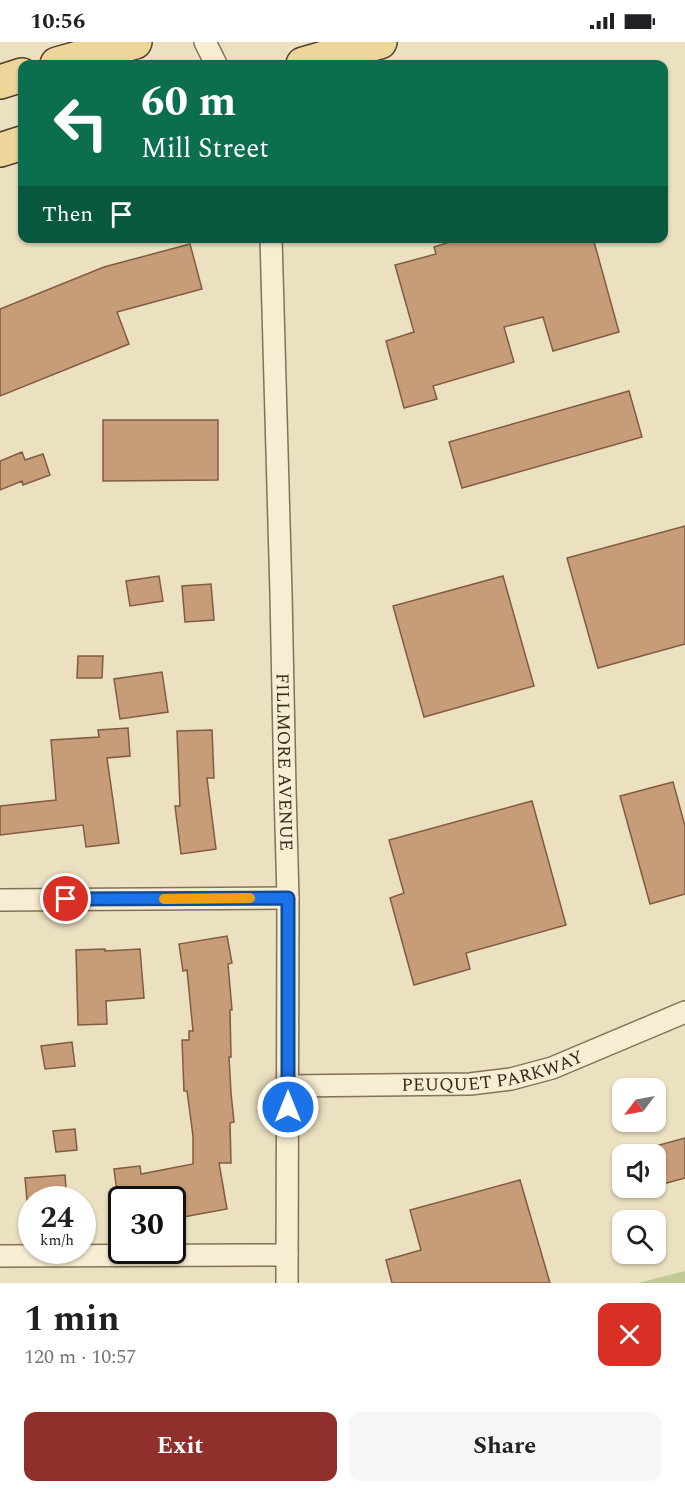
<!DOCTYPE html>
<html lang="en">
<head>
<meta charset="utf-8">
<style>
	:root { --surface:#fff; --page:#f6f6f6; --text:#202124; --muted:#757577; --accent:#8f302c }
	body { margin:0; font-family:Spectral,serif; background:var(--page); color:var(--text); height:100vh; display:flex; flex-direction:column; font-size:22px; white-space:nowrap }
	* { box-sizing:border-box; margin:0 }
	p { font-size:20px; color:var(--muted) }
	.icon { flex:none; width:33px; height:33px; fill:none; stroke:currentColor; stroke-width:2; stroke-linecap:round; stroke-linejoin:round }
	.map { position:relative; height:1241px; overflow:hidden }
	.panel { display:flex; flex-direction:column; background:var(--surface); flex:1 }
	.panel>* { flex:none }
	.top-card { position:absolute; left:18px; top:18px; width:650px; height:183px; border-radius:12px; box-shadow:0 2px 4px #0004; background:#0b6e4f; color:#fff; overflow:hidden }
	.needle { width:39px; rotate:238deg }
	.fabs { position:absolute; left:612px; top:1036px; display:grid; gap:12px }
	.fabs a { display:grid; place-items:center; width:54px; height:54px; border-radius:12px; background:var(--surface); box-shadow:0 2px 4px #0004; font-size:30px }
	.speed { position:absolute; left:18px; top:1144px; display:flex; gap:12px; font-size:30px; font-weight:700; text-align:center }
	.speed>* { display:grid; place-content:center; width:78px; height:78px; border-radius:50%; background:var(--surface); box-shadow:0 2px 4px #0004; line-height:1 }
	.speed small { font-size:15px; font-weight:400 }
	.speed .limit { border:3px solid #111; border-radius:9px; background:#fff; color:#111 }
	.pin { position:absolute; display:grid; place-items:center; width:51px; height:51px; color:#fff; margin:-26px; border:3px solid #fff; border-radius:50%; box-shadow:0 2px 6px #0007 }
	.me { position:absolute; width:66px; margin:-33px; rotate:0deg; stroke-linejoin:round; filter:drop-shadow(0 0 4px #0008) }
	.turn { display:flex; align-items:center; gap:21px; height:126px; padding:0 24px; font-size:27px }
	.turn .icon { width:78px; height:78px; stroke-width:2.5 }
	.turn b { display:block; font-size:42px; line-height:51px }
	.then { display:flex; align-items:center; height:57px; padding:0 24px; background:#0003; gap:12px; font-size:22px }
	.round { display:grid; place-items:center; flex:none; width:63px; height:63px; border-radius:12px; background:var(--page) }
	.overview { display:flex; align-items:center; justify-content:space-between; height:102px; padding:0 24px }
	h1 { font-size:36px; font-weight:700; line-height:45px }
	.primary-button { display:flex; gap:12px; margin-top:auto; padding:12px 24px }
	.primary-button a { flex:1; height:69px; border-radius:12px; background:var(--accent); color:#fff; font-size:24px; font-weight:700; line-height:69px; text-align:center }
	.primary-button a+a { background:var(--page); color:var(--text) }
	.status { display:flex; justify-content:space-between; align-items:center; height:42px; padding:0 30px; background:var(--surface); direction:ltr }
	.status svg { height:16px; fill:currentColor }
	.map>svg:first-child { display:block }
	.green { fill:#c0c895 }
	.building { fill:#c79c78; stroke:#815c40; stroke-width:1.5 }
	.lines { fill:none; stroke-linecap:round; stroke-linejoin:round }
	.street-casing { stroke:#837159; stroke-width:24 }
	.primary-casing { stroke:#513f2d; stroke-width:36 }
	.street { stroke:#f7edd2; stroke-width:21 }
	.primary { stroke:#edd699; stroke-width:33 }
	.route-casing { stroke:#114b97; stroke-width:15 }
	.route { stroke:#1a73e8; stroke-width:10 }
	.slow { stroke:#f59e0b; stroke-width:10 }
	.labels { text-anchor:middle; stroke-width:6; stroke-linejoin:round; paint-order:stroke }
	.street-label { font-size:18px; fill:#33291d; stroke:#f3eacf }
</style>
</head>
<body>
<div class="status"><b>10:56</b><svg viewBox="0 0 49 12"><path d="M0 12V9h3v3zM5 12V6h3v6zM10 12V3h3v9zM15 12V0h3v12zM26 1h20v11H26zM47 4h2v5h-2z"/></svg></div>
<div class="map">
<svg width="685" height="1241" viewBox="0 0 685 1241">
	<rect width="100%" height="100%" fill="#ebe0c0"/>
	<path class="green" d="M 685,1229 L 685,1241 L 638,1241 Z"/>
	<path class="building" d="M 462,196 L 593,196 L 619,290 L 553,309 L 543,275 L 504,285 L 514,320 L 433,344 L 437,357 L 404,366 L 386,299 L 414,290 L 395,223 L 436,212 L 434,205 Z
		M 190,202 L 202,247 L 117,270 L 129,302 L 0,354 L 0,267 L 104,225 Z
		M 629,349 L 642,395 L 462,446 L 449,400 Z
		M 103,378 L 218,378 L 218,438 L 103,439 Z
		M 22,410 L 25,418 L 43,412 L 50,433 L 23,443 L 22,439 L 0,448 L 0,419 Z
		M 685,484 L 685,602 L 598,626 L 567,516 Z
		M 159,534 L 163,559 L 130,564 L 126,539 Z
		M 503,534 L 534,644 L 424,675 L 393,564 Z
		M 211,542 L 214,578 L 185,580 L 182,544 Z
		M 78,614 L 103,614 L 102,636 L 77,636 Z
		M 162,630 L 168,670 L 120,677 L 114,637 Z
		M 128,686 L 130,714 L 107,716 L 119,801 L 86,805 L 83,783 L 0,793 L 0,764 L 56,758 L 51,698 L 99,695 L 98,688 Z
		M 212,688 L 214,736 L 207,736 L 216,807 L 181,812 L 175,764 L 180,764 L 177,689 Z
		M 673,740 L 685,784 L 685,852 L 650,862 L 620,754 Z
		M 532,759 L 566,883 L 466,911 L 470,927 L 414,943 L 390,856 L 404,851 L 389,798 Z
		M 227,894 L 232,921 L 228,922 L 232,968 L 230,968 L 231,1015 L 229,1015 L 231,1051 L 234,1080 L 230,1081 L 231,1121 L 219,1121 L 227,1167 L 172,1177 L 172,1158 L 118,1158 L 114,1127 L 140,1124 L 141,1132 L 193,1122 L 193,1094 L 187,1049 L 184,1049 L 182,998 L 189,998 L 189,989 L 193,989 L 187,928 L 183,929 L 179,902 Z
		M 105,907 L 105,909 L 140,907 L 144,956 L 106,959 L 107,982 L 78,983 L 76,908 Z
		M 72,1000 L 75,1024 L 45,1027 L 41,1004 Z
		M 75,1087 L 77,1108 L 56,1110 L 53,1089 Z
		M 685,1096 L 685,1136 L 656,1144 L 656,1113 L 630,1113 L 630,1111 Z
		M 65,1133 L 67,1158 L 27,1158 L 25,1136 Z
		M 520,1138 L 550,1241 L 392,1241 L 386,1218 L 421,1208 L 410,1168 Z"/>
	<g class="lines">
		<defs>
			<g id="street">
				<path d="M 205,0 L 216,22"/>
				<path id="s1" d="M 271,196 L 281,552 L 285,748 L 288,856 L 287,1241"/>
				<path d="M 0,858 L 288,856"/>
				<path id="s2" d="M 288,1044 L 470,1042 L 511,1037 L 552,1026 L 685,970"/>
				<path d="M 0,1214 L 287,1213"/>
			</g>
			<path id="primary" d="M 57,22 L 135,0
				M 303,22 L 380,0
				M 0,40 L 22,33
				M 0,108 L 22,101"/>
		</defs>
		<use href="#street" class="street-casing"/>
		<use href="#primary" class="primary-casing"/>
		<use href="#street" class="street"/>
		<use href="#primary" class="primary"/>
	</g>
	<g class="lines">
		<defs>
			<path id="route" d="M 66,857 L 288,856 L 288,1065"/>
		</defs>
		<use href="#route" class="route-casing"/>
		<use href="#route" class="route"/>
		<path class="slow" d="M 164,857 L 250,856"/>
	</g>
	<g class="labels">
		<g class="street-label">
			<text dy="6" stroke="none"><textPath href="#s1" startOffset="524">FILLMORE AVENUE</textPath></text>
			<text dy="6" stroke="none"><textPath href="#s2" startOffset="206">PEUQUET PARKWAY</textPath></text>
		</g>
	</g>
</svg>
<div class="fabs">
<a><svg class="needle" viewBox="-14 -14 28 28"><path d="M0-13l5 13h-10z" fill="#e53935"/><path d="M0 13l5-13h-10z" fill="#757577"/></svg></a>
<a><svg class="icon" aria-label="sound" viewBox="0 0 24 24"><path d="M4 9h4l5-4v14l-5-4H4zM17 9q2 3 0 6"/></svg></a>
<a><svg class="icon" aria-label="search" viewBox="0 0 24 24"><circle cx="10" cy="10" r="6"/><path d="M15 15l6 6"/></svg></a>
</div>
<div class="speed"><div>24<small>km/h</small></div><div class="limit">30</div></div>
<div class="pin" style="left:66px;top:857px;background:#d93025"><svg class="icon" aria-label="arrive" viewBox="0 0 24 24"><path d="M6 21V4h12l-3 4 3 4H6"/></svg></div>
<svg class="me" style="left:288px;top:1065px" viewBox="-20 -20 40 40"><circle r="17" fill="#1a73e8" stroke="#fff" stroke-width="3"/><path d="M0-11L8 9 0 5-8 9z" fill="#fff"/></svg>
<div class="top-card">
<div class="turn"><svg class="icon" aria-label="left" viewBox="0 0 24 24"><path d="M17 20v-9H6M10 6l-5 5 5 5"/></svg><div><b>60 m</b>Mill Street</div></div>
<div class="then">Then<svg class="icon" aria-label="arrive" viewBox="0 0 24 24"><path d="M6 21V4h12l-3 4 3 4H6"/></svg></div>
</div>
</div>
<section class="panel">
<div class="overview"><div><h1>1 min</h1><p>120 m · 10:57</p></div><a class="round" style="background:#d93025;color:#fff"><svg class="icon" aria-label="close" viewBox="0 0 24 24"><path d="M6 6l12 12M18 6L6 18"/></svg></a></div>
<div class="primary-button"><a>Exit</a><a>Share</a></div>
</section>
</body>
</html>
